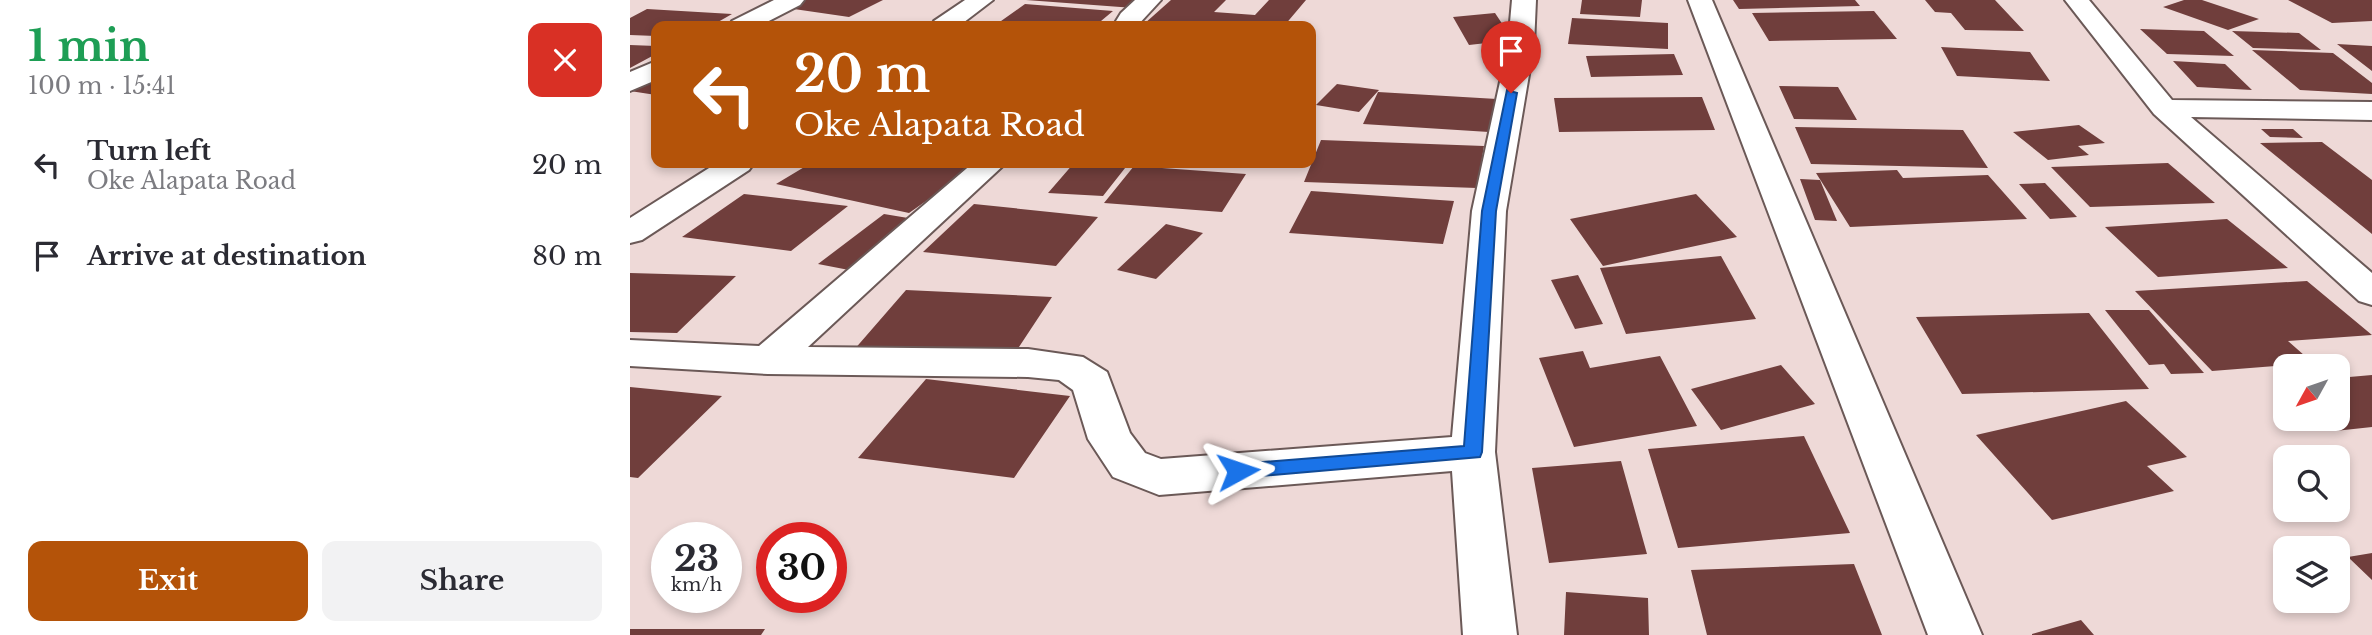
<!DOCTYPE html>
<html lang="en">
<head>
<meta charset="utf-8">
<style>
	:root { --surface:#fff; --page:#f2f2f3; --text:#2b2b33; --muted:#7c7c81; --accent:#b45309 }
	body { margin:0; font-family:"Libre Baskerville",serif; background:var(--page); color:var(--text); height:100vh; display:flex; flex-direction:column; font-size:26px; white-space:nowrap }
	* { box-sizing:border-box; margin:0 }
	p { font-size:23px; color:var(--muted) }
	.icon { flex:none; width:38px; height:38px; fill:none; stroke:currentColor; stroke-width:2; stroke-linecap:round; stroke-linejoin:round }
	.map { position:relative; flex:1; overflow:hidden }
	.drawer { display:flex; flex-direction:column; background:var(--surface); width:630px }
	.drawer>* { flex:none }
	.top-card { position:absolute; left:21px; top:21px; width:665px; height:147px; border-radius:14px; box-shadow:0 4px 10px #0003; background:#b45309; color:#fff; overflow:hidden }
	.needle { width:46px; rotate:230deg }
	.buttons { position:absolute; left:1643px; top:354px; display:grid; gap:14px }
	.buttons a { display:grid; place-items:center; width:77px; height:77px; border-radius:14px; background:var(--surface); box-shadow:0 4px 10px #0003; font-size:35px }
	.speed { position:absolute; left:21px; top:522px; display:flex; gap:14px; font-size:35px; font-weight:700; text-align:center }
	.speed>* { display:grid; place-content:center; width:91px; height:91px; border-radius:50%; background:var(--surface); box-shadow:0 4px 10px #0003; line-height:1 }
	.speed small { font-size:18px; font-weight:400 }
	.speed .limit { border:10px solid #d22; background:#fff; color:#111 }
	.pin { position:absolute; display:grid; place-items:center; width:60px; height:60px; color:#fff; margin:-72px -30px; border-radius:50% 50% 50% 0; rotate:-45deg; box-shadow:0 0 7px #0007 }
	.pin .icon { rotate:45deg }
	.me { position:absolute; width:77px; margin:-38px; rotate:85deg; stroke-linejoin:round; filter:drop-shadow(0 0 5px #0008) }
	.turn { display:flex; align-items:center; gap:24px; height:147px; padding:0 28px; font-size:32px }
	.turn .icon { width:91px; height:91px; stroke-width:2.5 }
	.turn b { display:block; font-size:49px; line-height:60px }
	.round { display:grid; place-items:center; flex:none; width:74px; height:74px; border-radius:14px; background:var(--page) }
	.overview { display:flex; align-items:center; justify-content:space-between; height:119px; padding:0 28px }
	h1 { font-size:42px; font-weight:700; line-height:52px; color:#1e9e55 }
	.primary-button { display:flex; gap:14px; margin-top:auto; padding:14px 28px }
	.primary-button a { flex:1; height:80px; border-radius:14px; background:var(--accent); color:#fff; font-size:28px; font-weight:700; line-height:80px; text-align:center }
	.primary-button a+a { background:var(--page); color:var(--text) }
	ul { padding:0; list-style:none }
	li { display:flex; align-items:center; gap:21px; height:91px; padding:0 28px }
	li div { flex:1 }
	li b { display:block; font-size:26px }
	li em { font-style:normal }
	main { display:flex; flex:1; min-height:0 }
	.map>svg:first-child { display:block }
	.building { fill:#703e3c }
	.lines { fill:none; stroke-linecap:round; stroke-linejoin:round }
	.minor-casing { stroke:#6b5957; stroke-width:4 }
	.minor { fill:#fff; fill-rule:evenodd }
	.route { fill:#1a73e8; stroke:#114b97; stroke-width:2 }
</style>
</head>
<body>
<main>
<section class="drawer">
<div class="overview"><div><h1>1 min</h1><p>100 m · 15:41</p></div><a class="round" style="background:#d93025;color:#fff"><svg class="icon" aria-label="close" viewBox="0 0 24 24"><path d="M6 6l12 12M18 6L6 18"/></svg></a></div>
<ul>
<li><svg class="icon" aria-label="left" viewBox="0 0 24 24"><path d="M17 20v-9H6M10 6l-5 5 5 5"/></svg><div><b>Turn left</b><p>Oke Alapata Road</p></div><em>20 m</em></li>
<li><svg class="icon" aria-label="arrive" viewBox="0 0 24 24"><path d="M6 21V4h12l-3 4 3 4H6"/></svg><div><b>Arrive at destination</b></div><em>80 m</em></li>
</ul>
<div class="primary-button"><a>Exit</a><a>Share</a></div>
</section>
<div class="map">
<svg width="1742" height="635" viewBox="0 0 1742 635">
	<rect width="100%" height="100%" fill="#eed9d7"/>
	<path class="building" d="M 174,0 L 253,0 L 219,17 L 157,8 Z
		M 396,0 L 513,0 L 504,8 Z
		M 541,0 L 596,0 L 584,12 L 625,15 L 639,0 L 676,0 L 654,26 L 514,24 Z
		M 952,0 L 1012,0 L 1010,17 L 950,14 Z
		M 1103,0 L 1225,0 L 1230,6 L 1109,9 Z
		M 1295,0 L 1365,0 L 1394,31 L 1335,30 L 1321,13 L 1305,12 Z
		M 1554,0 L 1572,0 L 1629,19 L 1598,30 L 1533,7 Z
		M 1658,0 L 1742,0 L 1742,21 L 1702,23 Z
		M 395,4 L 483,11 L 465,26 L 364,26 Z
		M 17,9 L 102,14 L 81,26 L 26,26 L 26,36 L 0,35 L 0,18 Z
		M 1244,11 L 1267,39 L 1139,41 L 1122,13 Z
		M 865,13 L 883,40 L 839,45 L 823,17 Z
		M 942,18 L 1038,23 L 1038,49 L 938,44 Z
		M 139,21 L 171,25 L 171,26 L 128,26 Z
		M 1510,29 L 1574,31 L 1604,56 L 1537,54 Z
		M 1602,31 L 1669,33 L 1691,50 L 1623,48 Z
		M 1707,44 L 1742,46 L 1742,71 Z
		M 0,45 L 26,46 L 26,54 L 0,68 Z
		M 1311,47 L 1400,52 L 1420,81 L 1327,76 Z
		M 1622,50 L 1703,53 L 1742,83 L 1742,94 L 1670,90 Z
		M 1044,54 L 1053,75 L 961,77 L 956,56 Z
		M 1543,61 L 1595,64 L 1622,90 L 1567,87 Z
		M 26,78 L 26,95 L 0,91 Z
		M 707,84 L 749,90 L 729,112 L 686,105 Z
		M 1149,86 L 1208,87 L 1227,120 L 1164,119 Z
		M 748,92 L 867,99 L 859,132 L 733,124 Z
		M 1072,97 L 1085,130 L 929,132 L 924,98 Z
		M 1449,125 L 1475,143 L 1448,146 L 1459,155 L 1418,160 L 1383,132 Z
		M 1165,127 L 1333,130 L 1358,168 L 1181,164 Z
		M 1631,129 L 1663,129 L 1673,138 L 1640,137 Z
		M 691,140 L 854,146 L 847,188 L 674,182 Z
		M 1692,142 L 1742,180 L 1742,234 L 1630,143 Z
		M 181,163 L 350,163 L 279,213 L 146,184 Z
		M 444,163 L 499,163 L 473,196 L 418,193 Z
		M 1538,163 L 1585,203 L 1460,207 L 1421,167 Z
		M 504,166 L 616,174 L 592,212 L 474,203 Z
		M 1267,170 L 1273,178 L 1358,175 L 1397,219 L 1220,227 L 1186,173 Z
		M 1170,179 L 1190,180 L 1207,221 L 1185,220 Z
		M 1415,183 L 1447,217 L 1420,219 L 1389,184 Z
		M 681,191 L 824,201 L 813,244 L 659,233 Z
		M 114,194 L 218,206 L 161,251 L 52,237 Z
		M 1066,194 L 1107,237 L 973,266 L 940,219 Z
		M 344,204 L 468,217 L 426,266 L 293,252 Z
		M 254,214 L 284,219 L 219,270 L 188,264 Z
		M 1597,219 L 1658,268 L 1528,277 L 1475,227 Z
		M 536,224 L 573,233 L 526,279 L 487,270 Z
		M 1091,256 L 1126,319 L 996,334 L 970,268 Z
		M 0,273 L 106,276 L 47,333 L 0,332 Z
		M 948,275 L 973,324 L 945,329 L 921,280 Z
		M 1677,281 L 1742,335 L 1658,341 L 1683,363 L 1582,371 L 1505,291 Z
		M 276,290 L 422,297 L 381,359 L 223,351 Z
		M 1475,310 L 1519,310 L 1574,373 L 1541,374 L 1534,364 L 1519,365 Z
		M 1459,313 L 1519,389 L 1332,394 L 1286,317 Z
		M 953,351 L 960,368 L 1030,356 L 1067,426 L 944,447 L 909,358 Z
		M 1151,365 L 1185,404 L 1091,430 L 1061,389 Z
		M 1742,375 L 1742,427 L 1705,431 L 1691,418 L 1708,418 L 1708,378 Z
		M 296,379 L 440,396 L 384,478 L 228,458 Z
		M 0,387 L 92,396 L 8,478 L 0,477 Z
		M 1496,401 L 1557,457 L 1517,466 L 1544,491 L 1422,520 L 1346,435 Z
		M 1174,436 L 1220,533 L 1048,548 L 1018,449 Z
		M 991,461 L 1017,554 L 919,563 L 902,468 Z
		M 1742,553 L 1742,580 L 1718,557 Z
		M 1224,564 L 1252,635 L 1077,635 L 1061,570 Z
		M 936,592 L 1018,598 L 1019,635 L 934,635 Z
		M 1451,620 L 1464,635 L 1402,635 L 1402,634 Z
		M 0,629 L 135,629 L 131,635 L 0,635 Z"/>
	<g class="lines">
		<defs>
			<path id="minor" d="M 144,0 L 174,0 L 170,5 L 129,26 L 99,26 L 102,21 Z
				M 335,0 L 363,0 L 329,26 L 301,26 L 304,21 Z
				M 505,0 L 531,0 L 507,26 L 483,26 L 491,13 Z
				M 882,0 L 906,0 L 904,45 L 876,211 L 865,452 L 887,635 L 833,635 L 822,471 L 529,495 L 483,477 L 458,439 L 443,390 L 429,380 L 398,377 L 138,374 L 0,366 L 0,340 L 129,346 L 343,163 L 376,163 L 178,347 L 398,349 L 453,357 L 477,372 L 500,433 L 515,453 L 531,459 L 822,437 L 842,211 L 878,45 Z
				M 1058,0 L 1082,0 L 1352,635 L 1298,635 Z
				M 1435,0 L 1459,0 L 1542,100 L 1742,102 L 1742,120 L 1561,117 L 1742,273 L 1742,305 L 1729,301 L 1524,114 Z
				M 26,61 L 26,80 L 0,91 L 0,72 Z
				M 87,163 L 124,163 L 119,170 L 12,240 L 0,243 L 0,218 Z"/>
		</defs>
		<use href="#minor" class="minor-casing"/>
		<use href="#minor" class="minor"/>
	</g>
	<path class="route" d="M 877,90 L 887,93 L 866,211 L 852,452 L 850,457 L 608,478 L 601,476 L 598,471 L 601,466 L 608,464 L 834,446 L 852,211 Z"/>
</svg>
<div class="buttons">
<a><svg class="needle" viewBox="-14 -14 28 28"><path d="M0-13l5 13h-10z" fill="#e53935"/><path d="M0 13l5-13h-10z" fill="#7c7c81"/></svg></a>
<a><svg class="icon" aria-label="search" viewBox="0 0 24 24"><circle cx="10" cy="10" r="6"/><path d="M15 15l6 6"/></svg></a>
<a><svg class="icon" aria-label="layers" viewBox="0 0 24 24"><path d="M12 4l9 5-9 5-9-5zM3 14l9 5 9-5"/></svg></a>
</div>
<div class="speed"><div>23<small>km/h</small></div><div class="limit">30</div></div>
<div class="pin" style="left:881px;top:93px;background:#d93025"><svg class="icon" aria-label="arrive" viewBox="0 0 24 24"><path d="M6 21V4h12l-3 4 3 4H6"/></svg></div>
<svg class="me" style="left:608px;top:471px" viewBox="-20 -20 40 40"><path d="M0-17L14 15 0 8-14 15z" fill="#1a73e8" stroke="#fff" stroke-width="4"/></svg>
<div class="top-card">
<div class="turn"><svg class="icon" aria-label="left" viewBox="0 0 24 24"><path d="M17 20v-9H6M10 6l-5 5 5 5"/></svg><div><b>20 m</b>Oke Alapata Road</div></div>
</div>
</div>
</main>
</body>
</html>
